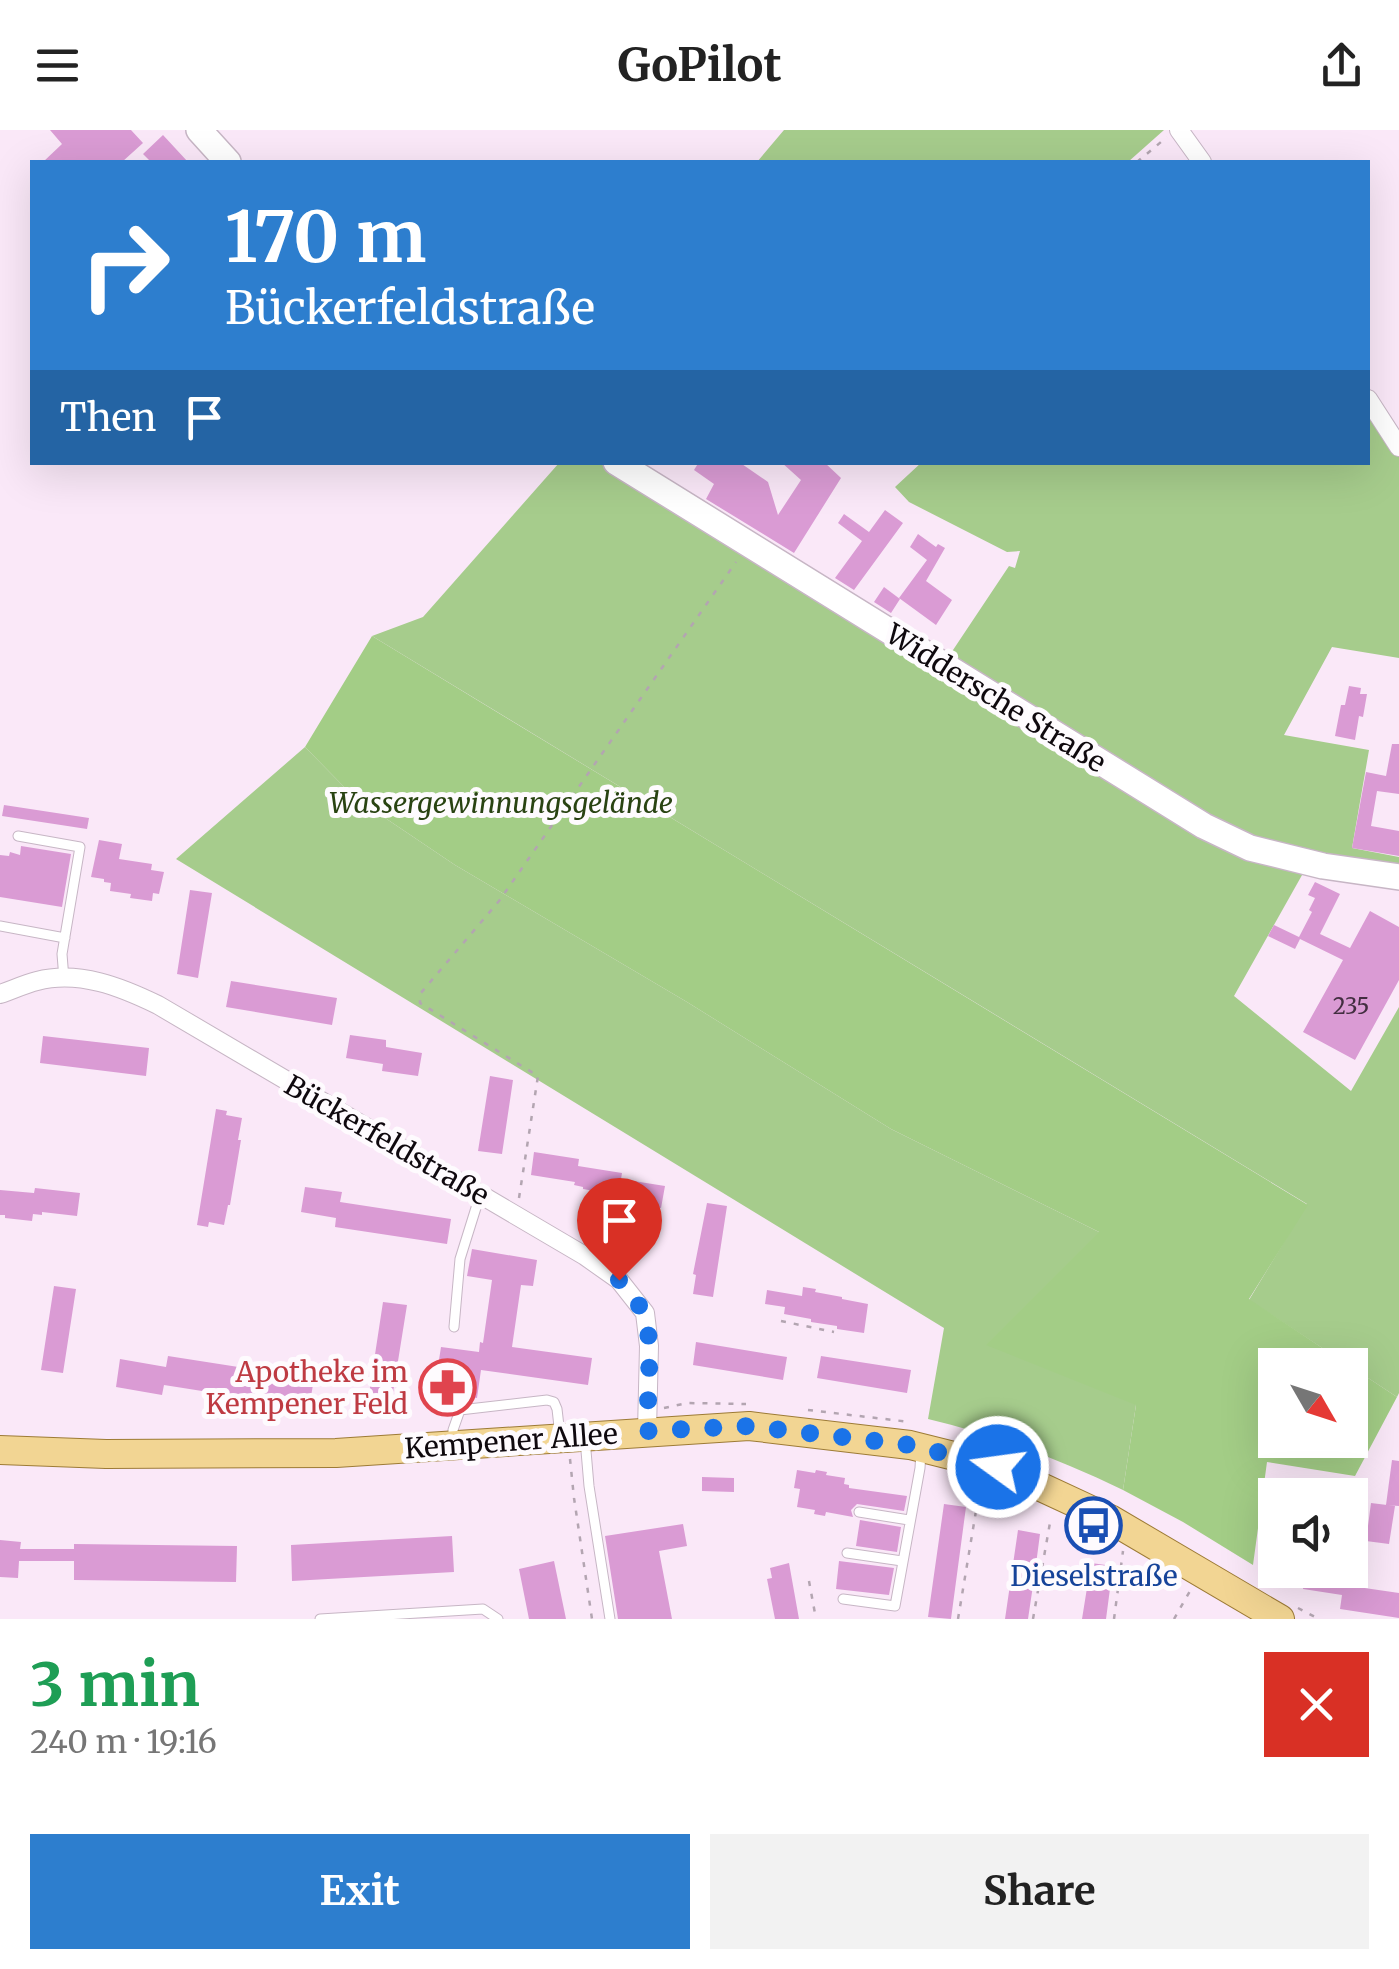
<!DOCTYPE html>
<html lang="en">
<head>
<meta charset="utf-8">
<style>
	:root { --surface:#fff; --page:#f2f2f2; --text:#222; --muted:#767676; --accent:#2d7ece }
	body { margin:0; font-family:Merriweather,serif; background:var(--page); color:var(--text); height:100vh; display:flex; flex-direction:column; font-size:38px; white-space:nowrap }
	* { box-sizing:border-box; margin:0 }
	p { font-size:32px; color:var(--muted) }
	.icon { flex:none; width:55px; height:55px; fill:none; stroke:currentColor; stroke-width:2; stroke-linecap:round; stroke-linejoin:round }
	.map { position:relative; height:1489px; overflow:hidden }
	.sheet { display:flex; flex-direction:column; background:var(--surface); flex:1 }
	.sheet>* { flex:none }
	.banner { position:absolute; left:30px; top:30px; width:1340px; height:305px; border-radius:0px; box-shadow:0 10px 40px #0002; background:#2d7ece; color:#fff; overflow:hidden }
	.needle { width:65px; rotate:129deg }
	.fabs { position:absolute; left:1258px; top:1218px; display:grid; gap:20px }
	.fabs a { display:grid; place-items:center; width:110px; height:110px; border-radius:0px; background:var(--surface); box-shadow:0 10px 40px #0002; font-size:50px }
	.pin { position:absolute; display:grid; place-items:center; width:85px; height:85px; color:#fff; margin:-102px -42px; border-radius:50% 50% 50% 0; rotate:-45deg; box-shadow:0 0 10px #0007 }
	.pin .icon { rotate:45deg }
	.me { position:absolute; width:110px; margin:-55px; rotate:284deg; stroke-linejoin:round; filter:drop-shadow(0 0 8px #0008) }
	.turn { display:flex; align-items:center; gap:35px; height:210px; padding:0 30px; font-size:45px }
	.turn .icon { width:130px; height:130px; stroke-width:2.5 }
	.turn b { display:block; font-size:70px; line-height:85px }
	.then { display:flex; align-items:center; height:95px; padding:0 30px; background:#0003; gap:20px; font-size:38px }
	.round { display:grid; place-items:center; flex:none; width:105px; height:105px; border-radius:0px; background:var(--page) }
	.head { display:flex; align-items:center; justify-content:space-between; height:170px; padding:0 30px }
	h1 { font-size:60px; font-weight:700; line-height:75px; color:#1e9e55 }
	.cta { display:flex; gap:20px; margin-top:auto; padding:20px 30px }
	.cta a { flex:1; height:115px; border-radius:0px; background:var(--accent); color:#fff; font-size:40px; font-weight:700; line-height:115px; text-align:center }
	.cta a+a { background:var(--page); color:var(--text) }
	header { display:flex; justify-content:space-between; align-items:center; height:130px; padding:0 30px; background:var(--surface); font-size:45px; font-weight:700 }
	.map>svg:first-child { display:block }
	.green { fill:#a6cc8c }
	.forest { fill:#a3cd86 }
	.building { fill:#da9bd4 }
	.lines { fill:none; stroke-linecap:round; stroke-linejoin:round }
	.lane-casing { stroke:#c7b6c5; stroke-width:11 }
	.street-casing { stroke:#c7b6c5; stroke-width:20 }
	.secondary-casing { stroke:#c7b6c5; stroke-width:28 }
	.primary-casing { stroke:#9d7b36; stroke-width:30 }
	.path { stroke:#b3a5b1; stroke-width:2.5; stroke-dasharray:5 8; stroke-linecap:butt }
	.lane { stroke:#fff; stroke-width:9 }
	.street { stroke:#fff; stroke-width:18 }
	.secondary { stroke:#fff; stroke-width:25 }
	.primary { stroke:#f2d593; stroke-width:28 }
	.route { stroke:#1a73e8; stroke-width:18; stroke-dasharray:0 32.4 }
	.labels { text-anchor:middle; stroke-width:10; stroke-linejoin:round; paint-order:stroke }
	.number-label { font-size:22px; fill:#422e40 }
	.street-label { font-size:28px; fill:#0f090e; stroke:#fefbfe }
	.park-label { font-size:28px; font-style:italic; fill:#294312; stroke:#fefbfe }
	.health-label { font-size:28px; fill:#be3a42; stroke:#fefbfe; text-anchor:end }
	.transit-label { font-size:28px; fill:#164399; stroke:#fefbfe }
</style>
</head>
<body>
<header><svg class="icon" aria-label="menu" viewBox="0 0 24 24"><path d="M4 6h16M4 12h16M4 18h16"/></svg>GoPilot<svg class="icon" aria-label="share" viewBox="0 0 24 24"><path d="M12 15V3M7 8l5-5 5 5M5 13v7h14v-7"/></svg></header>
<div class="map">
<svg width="1399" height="1489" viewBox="0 0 1399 1489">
	<rect width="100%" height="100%" fill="#fae8f8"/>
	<path class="green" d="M 784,0 L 1164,0 L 1128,32 L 757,32 Z
		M 1368,276 L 1399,325 L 1399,528 L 1332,517 L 1284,605 L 1369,620 L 1352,718 L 1399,727 L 1399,739 L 1297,724 L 1233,700 L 949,526 L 1009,436 L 1015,438 L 1020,421 L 1007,422 L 909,372 L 895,357 L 922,332 L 1368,332 Z
		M 559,333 L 603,333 L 936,536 L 1306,738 L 1234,866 L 1351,961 L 1399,877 L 1399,1263 L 1397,1267 L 1249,1170 L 1307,1074 L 372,506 L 423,487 Z
		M 305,617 L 354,667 L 455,735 L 687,872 L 891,999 L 1099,1102 L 1136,1275 L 1123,1360 C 1060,1330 996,1305 928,1289 L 944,1198 L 176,729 Z"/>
	<path class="forest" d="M 372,506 L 1308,1075 L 1249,1169 L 1348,1235 L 1275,1235 L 1275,1310 L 1350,1310 L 1350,1236 L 1397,1267 L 1355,1346 L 1267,1332 L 1253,1435 L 1183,1392 L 1123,1360 L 1136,1275 L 986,1215 L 1099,1102 L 891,999 L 687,872 L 455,735 L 354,667 L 305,617 Z"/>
	<path class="building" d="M 50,0 L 131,0 L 143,13 L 122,32 L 43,32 L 62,14 Z
		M 163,5 L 188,32 L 151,32 L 143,24 Z
		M 699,332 L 739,332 L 768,352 L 778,385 L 801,350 L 781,332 L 824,332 L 841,348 L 794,423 L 706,369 L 714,354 L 694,340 Z
		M 885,380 L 903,393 L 854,460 L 835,448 L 862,411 L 838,393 L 844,384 L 869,402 Z
		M 918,404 L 936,417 L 938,414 L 945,418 L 926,451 L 952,470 L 936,495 L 899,468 L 927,430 L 910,417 Z
		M 884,457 L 900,469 L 891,483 L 874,472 Z
		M 1349,556 L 1361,558 L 1360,564 L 1367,564 L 1363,587 L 1359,586 L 1355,610 L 1335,606 L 1341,575 L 1345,575 Z
		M 1392,614 L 1399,614 L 1399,664 L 1377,661 L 1371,696 L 1399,701 L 1399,726 L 1352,718 L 1366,642 L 1386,646 Z
		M 4,675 L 89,688 L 87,699 L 2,686 Z
		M 99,710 L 122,714 L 119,729 L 152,734 L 151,740 L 164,742 L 159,764 L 153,763 L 152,771 L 130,768 L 131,764 L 110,761 L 111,753 L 104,752 L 104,749 L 91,747 Z
		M 21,716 L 71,724 L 62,777 L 0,767 L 0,725 L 9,726 L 10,722 L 20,725 Z
		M 1315,752 L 1340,764 L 1320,804 L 1350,818 L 1370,781 L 1399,797 L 1399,850 L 1355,930 L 1303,902 L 1343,830 L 1300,809 L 1295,819 L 1268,806 L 1274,795 L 1299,807 L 1312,782 L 1309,780 L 1315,768 L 1308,765 Z
		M 190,760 L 212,763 L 198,848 L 177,844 Z
		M 231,851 L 337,868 L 332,895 L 226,877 Z
		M 350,905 L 386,910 L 386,917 L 422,923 L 418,946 L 382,941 L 383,934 L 346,928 Z
		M 43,906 L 149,918 L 146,946 L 40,933 Z
		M 490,946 L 513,950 L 502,1024 L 478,1021 Z
		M 216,979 L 227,981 L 226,985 L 242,988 L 238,1010 L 241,1010 L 230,1075 L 228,1075 L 224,1095 L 209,1092 L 208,1097 L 197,1095 Z
		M 534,1022 L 579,1029 L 578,1036 L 622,1043 L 621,1049 L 665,1056 L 661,1078 L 626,1073 L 627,1070 L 618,1069 L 618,1065 L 583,1059 L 583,1057 L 574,1055 L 575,1052 L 531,1045 Z
		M 305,1057 L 342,1062 L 340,1072 L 451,1089 L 447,1114 L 335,1097 L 336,1088 L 301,1082 Z
		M 35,1058 L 80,1063 L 77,1086 L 42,1082 L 42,1085 L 33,1084 L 32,1091 L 5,1088 L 5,1085 L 0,1085 L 0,1060 L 34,1063 Z
		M 707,1073 L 727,1076 L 713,1167 L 693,1164 L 696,1145 L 693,1144 Z
		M 472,1119 L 537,1130 L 533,1156 L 521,1155 L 512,1217 L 592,1228 L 588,1255 L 481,1240 L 477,1268 L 434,1262 L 441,1217 L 479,1222 L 480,1212 L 483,1213 L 492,1150 L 467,1146 Z
		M 54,1156 L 76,1159 L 63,1243 L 41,1240 Z
		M 803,1157 L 816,1159 L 815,1162 L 842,1167 L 842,1169 L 868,1174 L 864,1203 L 837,1199 L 837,1196 L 811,1192 L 811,1189 L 784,1184 L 785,1177 L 765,1174 L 767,1160 L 802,1166 Z
		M 383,1172 L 407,1175 L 390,1281 L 367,1277 Z
		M 696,1212 L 787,1227 L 783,1250 L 693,1235 Z
		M 168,1226 L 314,1249 L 309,1278 L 164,1255 L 162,1265 L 116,1257 L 120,1229 L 166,1237 Z
		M 821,1226 L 911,1240 L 907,1263 L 817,1248 Z
		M 1392,1330 L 1399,1331 L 1399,1376 L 1386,1375 Z
		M 797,1340 L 815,1343 L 816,1340 L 827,1342 L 826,1345 L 845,1348 L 844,1354 L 849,1355 L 849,1358 L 907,1366 L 904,1381 L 857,1374 L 851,1380 L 853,1387 L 826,1382 L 825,1386 L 814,1384 L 815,1380 L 797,1377 L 800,1359 L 794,1358 Z
		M 702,1347 L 734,1348 L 734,1362 L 702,1361 Z
		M 1371,1373 L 1395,1376 L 1389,1414 L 1366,1411 Z
		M 944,1374 L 966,1377 L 951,1489 L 928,1487 Z
		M 860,1390 L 901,1397 L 897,1422 L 856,1416 Z
		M 683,1394 L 687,1416 L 659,1421 L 672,1489 L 618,1489 L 605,1406 Z
		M 1018,1400 L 1040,1404 L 1035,1442 L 1028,1489 L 1005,1489 Z
		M 452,1406 L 454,1442 L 292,1451 L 291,1415 Z
		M 0,1410 L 21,1412 L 20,1419 L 74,1419 L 74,1414 L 237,1416 L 236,1452 L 74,1450 L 74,1431 L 19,1431 L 18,1448 L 0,1447 Z
		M 554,1431 L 566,1489 L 529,1489 L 519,1439 Z
		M 839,1431 L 894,1438 L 889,1465 L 836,1459 Z
		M 789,1433 L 799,1489 L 775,1489 L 767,1449 L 772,1448 L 770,1438 Z
		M 1091,1433 L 1113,1436 L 1106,1489 L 1082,1489 Z
		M 1306,1440 L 1346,1440 L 1344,1455 L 1399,1463 L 1399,1488 L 1340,1479 L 1342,1465 L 1303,1459 Z"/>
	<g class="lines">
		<defs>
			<path id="lane" d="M 18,706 L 80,717 L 62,824 L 64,849
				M 0,796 L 65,808
				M 454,1197 L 460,1129 L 480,1065
				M 453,1309 L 453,1300 L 460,1280 L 547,1270 L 554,1272 L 557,1279 L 560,1305
				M 585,1309 L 589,1356 L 610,1489
				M 859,1382 L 909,1390
				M 847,1423 L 902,1431
				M 843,1469 L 895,1476 L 920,1338 L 921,1321
				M 320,1489 L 483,1479 L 498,1489"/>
			<path id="street" d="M 1179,0 L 1202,32
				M 1368,269 L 1399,317
				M 0,864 C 12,860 25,854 37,851 C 79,840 121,857 158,875 L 585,1126 L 619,1150 L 645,1183 L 649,1216 L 647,1301"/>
			<path id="secondary" d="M 199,0 L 228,32
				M 616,332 L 1204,696 L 1250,718 L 1323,736 L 1399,747"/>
			<path id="primary" d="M 0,1320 L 106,1324 L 336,1323 L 749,1296 L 910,1315 L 998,1337 L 1110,1389 L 1280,1489"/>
		</defs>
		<use href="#lane" class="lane-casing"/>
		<use href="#street" class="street-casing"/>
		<use href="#secondary" class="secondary-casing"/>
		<use href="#primary" class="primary-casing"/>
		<path class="path" d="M 1137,32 L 1167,7
			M 519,1068 L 538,946 L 420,873 L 420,864 L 499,771 L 736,432
			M 781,1191 L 834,1202
			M 664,1278 L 687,1273 L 746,1274
			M 808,1280 L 910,1292
			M 570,1329 L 574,1368 L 592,1489
			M 981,1356 L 997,1361
			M 809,1451 L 816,1489
			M 1298,1478 L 1319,1489
			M 958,1489 L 980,1357
			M 1033,1489 L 1051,1387
			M 1114,1489 L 1123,1421
			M 1174,1489 L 1190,1461"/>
		<use href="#lane" class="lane"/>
		<use href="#street" class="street"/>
		<use href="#secondary" class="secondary"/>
		<use href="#primary" class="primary"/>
	</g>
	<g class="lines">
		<path class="route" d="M 619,1150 L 645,1183 L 650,1216 L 647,1301 L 749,1296 L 910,1315 L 998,1337"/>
	</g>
	<defs>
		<symbol id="pharmacy-ring" viewBox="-11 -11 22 22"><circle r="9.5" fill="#fefbfe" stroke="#e0444e" stroke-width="1.5"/><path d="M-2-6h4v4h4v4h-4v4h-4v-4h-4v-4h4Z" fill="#e0444e"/></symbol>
		<symbol id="bus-ring" viewBox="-11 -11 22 22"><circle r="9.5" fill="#fefbfe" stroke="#1a4fb4" stroke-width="1.5"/><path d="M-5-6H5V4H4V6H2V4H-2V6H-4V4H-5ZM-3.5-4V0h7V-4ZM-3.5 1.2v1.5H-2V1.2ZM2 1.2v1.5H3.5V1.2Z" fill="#1a4fb4"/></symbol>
	</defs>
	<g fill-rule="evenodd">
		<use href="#pharmacy-ring" x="416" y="1226" width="63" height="63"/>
		<use href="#bus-ring" x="1062" y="1364" width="63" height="63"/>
	</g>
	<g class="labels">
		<g class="number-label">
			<text x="1351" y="884">235</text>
		</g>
		<g class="street-label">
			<text transform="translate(996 568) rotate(32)" y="10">Widdersche Straße</text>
			<text transform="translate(387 1010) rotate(30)" y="10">Bückerfeldstraße</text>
			<text transform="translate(511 1311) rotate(-4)" y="10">Kempener Allee</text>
		</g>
		<g class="park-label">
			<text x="501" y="683">Wassergewinnungsgelände</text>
		</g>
		<g class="health-label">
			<text x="408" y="1252">Apotheke im<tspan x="408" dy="32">Kempener Feld</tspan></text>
		</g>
		<g class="transit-label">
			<text x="1094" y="1456">Dieselstraße</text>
		</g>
	</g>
</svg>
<div class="fabs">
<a><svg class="needle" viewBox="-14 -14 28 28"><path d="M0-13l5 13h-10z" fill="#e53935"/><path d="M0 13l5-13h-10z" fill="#767676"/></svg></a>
<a><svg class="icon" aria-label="sound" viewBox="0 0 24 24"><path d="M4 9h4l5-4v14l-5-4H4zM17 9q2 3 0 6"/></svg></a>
</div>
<div class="pin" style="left:619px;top:1150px;background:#d93025"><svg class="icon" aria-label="arrive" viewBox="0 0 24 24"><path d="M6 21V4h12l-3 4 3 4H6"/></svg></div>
<svg class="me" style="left:998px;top:1337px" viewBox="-20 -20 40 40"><circle r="17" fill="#1a73e8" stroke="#fff" stroke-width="3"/><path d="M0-11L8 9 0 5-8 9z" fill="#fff"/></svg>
<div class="banner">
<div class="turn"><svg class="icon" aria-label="right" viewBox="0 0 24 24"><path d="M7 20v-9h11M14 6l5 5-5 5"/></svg><div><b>170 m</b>Bückerfeldstraße</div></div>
<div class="then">Then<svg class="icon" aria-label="arrive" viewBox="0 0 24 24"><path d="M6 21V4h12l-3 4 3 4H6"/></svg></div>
</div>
</div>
<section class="sheet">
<div class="head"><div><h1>3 min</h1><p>240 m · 19:16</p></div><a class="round" style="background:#d93025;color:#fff"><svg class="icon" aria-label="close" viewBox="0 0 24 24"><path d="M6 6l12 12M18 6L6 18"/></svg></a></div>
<div class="cta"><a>Exit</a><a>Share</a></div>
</section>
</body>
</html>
